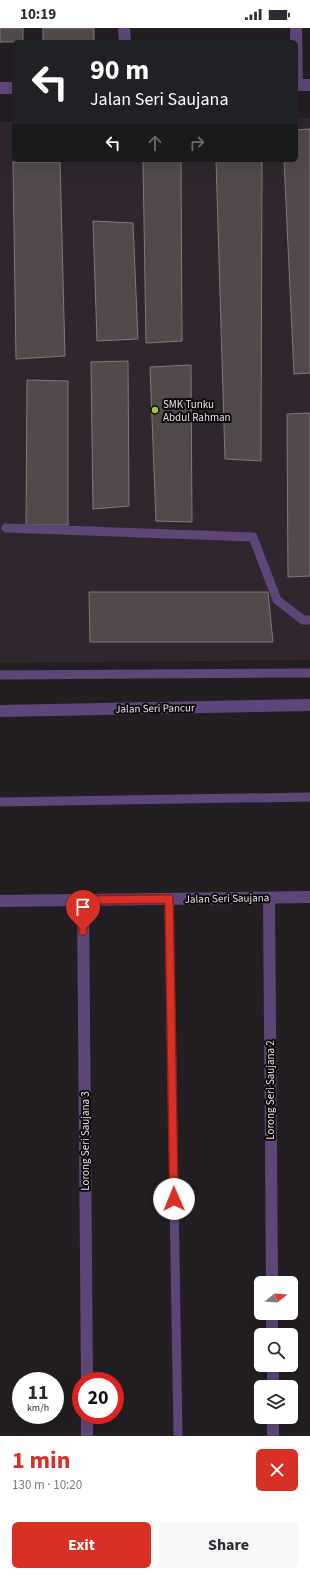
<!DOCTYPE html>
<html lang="en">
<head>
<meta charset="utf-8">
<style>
	:root { --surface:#fff; --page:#f7f7f7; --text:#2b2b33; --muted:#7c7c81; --accent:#d93025 }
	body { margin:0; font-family:"Source Sans 3",sans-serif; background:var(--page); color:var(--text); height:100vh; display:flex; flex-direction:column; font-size:15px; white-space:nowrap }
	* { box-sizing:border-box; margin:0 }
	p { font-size:13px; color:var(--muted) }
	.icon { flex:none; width:22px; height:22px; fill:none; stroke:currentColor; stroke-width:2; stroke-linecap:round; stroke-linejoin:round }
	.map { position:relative; height:1408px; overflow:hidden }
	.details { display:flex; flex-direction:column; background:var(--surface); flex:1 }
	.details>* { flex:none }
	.guide { position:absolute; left:12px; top:12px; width:286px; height:122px; border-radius:6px; box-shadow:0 4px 16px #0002; background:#202124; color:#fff; overflow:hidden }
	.needle { width:26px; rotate:73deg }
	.buttons { position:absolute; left:254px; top:1248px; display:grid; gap:8px }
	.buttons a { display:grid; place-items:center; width:44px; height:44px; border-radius:6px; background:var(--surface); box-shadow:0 4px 16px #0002; font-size:20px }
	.speed { position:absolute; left:12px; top:1344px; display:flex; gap:8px; font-size:20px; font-weight:700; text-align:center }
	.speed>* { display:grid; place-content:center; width:52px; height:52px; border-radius:50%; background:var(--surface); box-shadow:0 4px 16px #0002; line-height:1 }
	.speed small { font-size:10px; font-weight:400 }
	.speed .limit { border:6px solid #d22; background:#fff; color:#111 }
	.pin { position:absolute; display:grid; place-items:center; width:34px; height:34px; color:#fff; margin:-41px -17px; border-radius:50% 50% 50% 0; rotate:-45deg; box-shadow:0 0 4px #0007 }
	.pin .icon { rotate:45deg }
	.me { position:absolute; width:44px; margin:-22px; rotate:359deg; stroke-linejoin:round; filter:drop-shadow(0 0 3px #0008) }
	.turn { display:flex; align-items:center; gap:14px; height:84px; padding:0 12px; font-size:18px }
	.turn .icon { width:52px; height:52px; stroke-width:2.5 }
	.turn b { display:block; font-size:28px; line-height:34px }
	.lanes { display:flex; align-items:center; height:38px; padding:0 12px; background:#0003; justify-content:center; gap:20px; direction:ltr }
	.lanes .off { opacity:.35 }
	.round { display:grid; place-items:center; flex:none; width:42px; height:42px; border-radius:6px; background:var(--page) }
	.overview { display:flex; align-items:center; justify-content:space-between; height:68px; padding:0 12px }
	h1 { font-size:24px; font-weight:700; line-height:30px; color:var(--accent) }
	.primary-button { display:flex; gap:8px; margin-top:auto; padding:8px 12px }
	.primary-button a { flex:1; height:46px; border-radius:6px; background:var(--accent); color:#fff; font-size:16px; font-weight:700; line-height:46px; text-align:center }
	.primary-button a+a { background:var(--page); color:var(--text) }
	.status { display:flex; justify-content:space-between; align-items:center; height:28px; padding:0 20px; background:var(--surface); direction:ltr }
	.status svg { height:11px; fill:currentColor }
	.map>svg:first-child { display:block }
	.built { fill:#30262d }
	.building { fill:#52494b; stroke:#82797b }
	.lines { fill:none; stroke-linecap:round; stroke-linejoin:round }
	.service { stroke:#5e4778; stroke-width:9 }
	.minor { stroke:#5e4778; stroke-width:12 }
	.route-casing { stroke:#8d1f18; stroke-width:10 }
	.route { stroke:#d93025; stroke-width:7 }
	.poi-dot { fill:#9cca31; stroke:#0b080a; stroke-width:1.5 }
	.labels { text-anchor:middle; stroke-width:4; stroke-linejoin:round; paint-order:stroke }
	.poi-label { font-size:11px; fill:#e5e1e4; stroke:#0b080a; text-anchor:start }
	.street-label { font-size:11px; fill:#e5e1e4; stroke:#0b080a }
</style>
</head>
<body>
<div class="status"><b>10:19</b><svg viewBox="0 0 49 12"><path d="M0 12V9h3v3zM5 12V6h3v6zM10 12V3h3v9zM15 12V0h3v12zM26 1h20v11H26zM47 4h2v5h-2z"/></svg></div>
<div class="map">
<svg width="310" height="1408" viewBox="0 0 310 1408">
	<rect width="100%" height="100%" fill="#231e22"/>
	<path class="built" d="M 296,90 L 310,90 L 310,632 L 0,635 L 0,94 L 14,94 L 14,132 L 296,132 Z"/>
	<path class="building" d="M 0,0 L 23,0 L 23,14 L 0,14 Z
		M 43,0 L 94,0 L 94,13 L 43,13 Z
		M 310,101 L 310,345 L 294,346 L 284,132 L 296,132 L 296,102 Z
		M 143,132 L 181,132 L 182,313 L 146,315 Z
		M 216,132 L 262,132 L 261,433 L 225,431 Z
		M 13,134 L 60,134 L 65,328 L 16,331 Z
		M 93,193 L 133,195 L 138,311 L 97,313 Z
		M 128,333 L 129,478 L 93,481 L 91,334 Z
		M 191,337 L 192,494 L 156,493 L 150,339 Z
		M 27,352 L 68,353 L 68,497 L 26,497 Z
		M 310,385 L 310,548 L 288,549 L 287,386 Z
		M 89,564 L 268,564 L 273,614 L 90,614 Z"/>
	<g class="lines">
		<path class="service" d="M 6,500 L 253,509 L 277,572 L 303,592 L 310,592
			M 0,647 L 310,645
			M 0,774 L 310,769
			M 169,871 L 178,1408"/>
		<path class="minor" d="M 124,0 L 125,14
			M 296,0 L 297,57
			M 296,57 L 310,57
			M 0,60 L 14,60
			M 0,683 L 310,677
			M 269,870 L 272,1255
			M 83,872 L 87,1353
			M 0,873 L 310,869
			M 272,1285 L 272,1307
			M 273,1337 L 273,1359
			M 87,1387 L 87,1408
			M 273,1389 L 273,1408"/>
	</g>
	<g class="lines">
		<defs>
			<path id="route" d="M 83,903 L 83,872 L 169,871 L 174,1171"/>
		</defs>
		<use href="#route" class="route-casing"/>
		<use href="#route" class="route"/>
	</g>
	<circle class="poi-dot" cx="155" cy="382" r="4"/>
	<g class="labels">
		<g class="poi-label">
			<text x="163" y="380">SMK Tunku<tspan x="163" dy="13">Abdul Rahman</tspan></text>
		</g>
		<g class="street-label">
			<text transform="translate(155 680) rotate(-1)" y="4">Jalan Seri Pancur</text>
			<text transform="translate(227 870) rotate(-1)" y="4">Jalan Seri Saujana</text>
			<text transform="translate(270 1062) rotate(-90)" y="4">Lorong Seri Saujana 2</text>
			<text transform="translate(85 1113) rotate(-90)" y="4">Lorong Seri Saujana 3</text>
		</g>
	</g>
</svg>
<div class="buttons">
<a><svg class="needle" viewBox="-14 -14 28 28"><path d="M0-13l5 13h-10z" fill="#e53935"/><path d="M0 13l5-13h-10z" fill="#7c7c81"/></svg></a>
<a><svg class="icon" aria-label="search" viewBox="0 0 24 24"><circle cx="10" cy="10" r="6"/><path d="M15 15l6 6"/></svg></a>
<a><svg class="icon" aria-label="layers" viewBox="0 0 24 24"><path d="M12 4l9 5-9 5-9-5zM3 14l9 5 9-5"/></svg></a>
</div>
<div class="speed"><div>11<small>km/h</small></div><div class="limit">20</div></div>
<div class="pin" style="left:83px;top:903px;background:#d93025"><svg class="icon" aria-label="arrive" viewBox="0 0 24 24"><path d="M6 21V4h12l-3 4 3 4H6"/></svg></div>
<svg class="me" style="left:174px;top:1171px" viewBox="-20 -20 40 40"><circle r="19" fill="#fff"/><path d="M0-13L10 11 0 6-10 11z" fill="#d93025"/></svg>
<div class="guide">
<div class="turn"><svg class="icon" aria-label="left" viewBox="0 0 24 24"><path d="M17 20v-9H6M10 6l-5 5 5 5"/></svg><div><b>90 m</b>Jalan Seri Saujana</div></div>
<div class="lanes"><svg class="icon" aria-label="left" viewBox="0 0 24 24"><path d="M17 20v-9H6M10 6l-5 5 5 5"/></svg><svg class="icon off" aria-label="ahead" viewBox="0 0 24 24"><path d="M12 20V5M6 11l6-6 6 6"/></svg><svg class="icon off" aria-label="right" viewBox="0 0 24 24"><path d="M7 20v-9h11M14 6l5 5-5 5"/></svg></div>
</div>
</div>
<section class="details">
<div class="overview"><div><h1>1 min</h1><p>130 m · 10:20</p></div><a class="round" style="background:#d93025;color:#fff"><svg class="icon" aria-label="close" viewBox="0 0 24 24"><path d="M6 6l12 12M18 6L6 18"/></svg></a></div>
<div class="primary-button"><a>Exit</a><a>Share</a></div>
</section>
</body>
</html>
